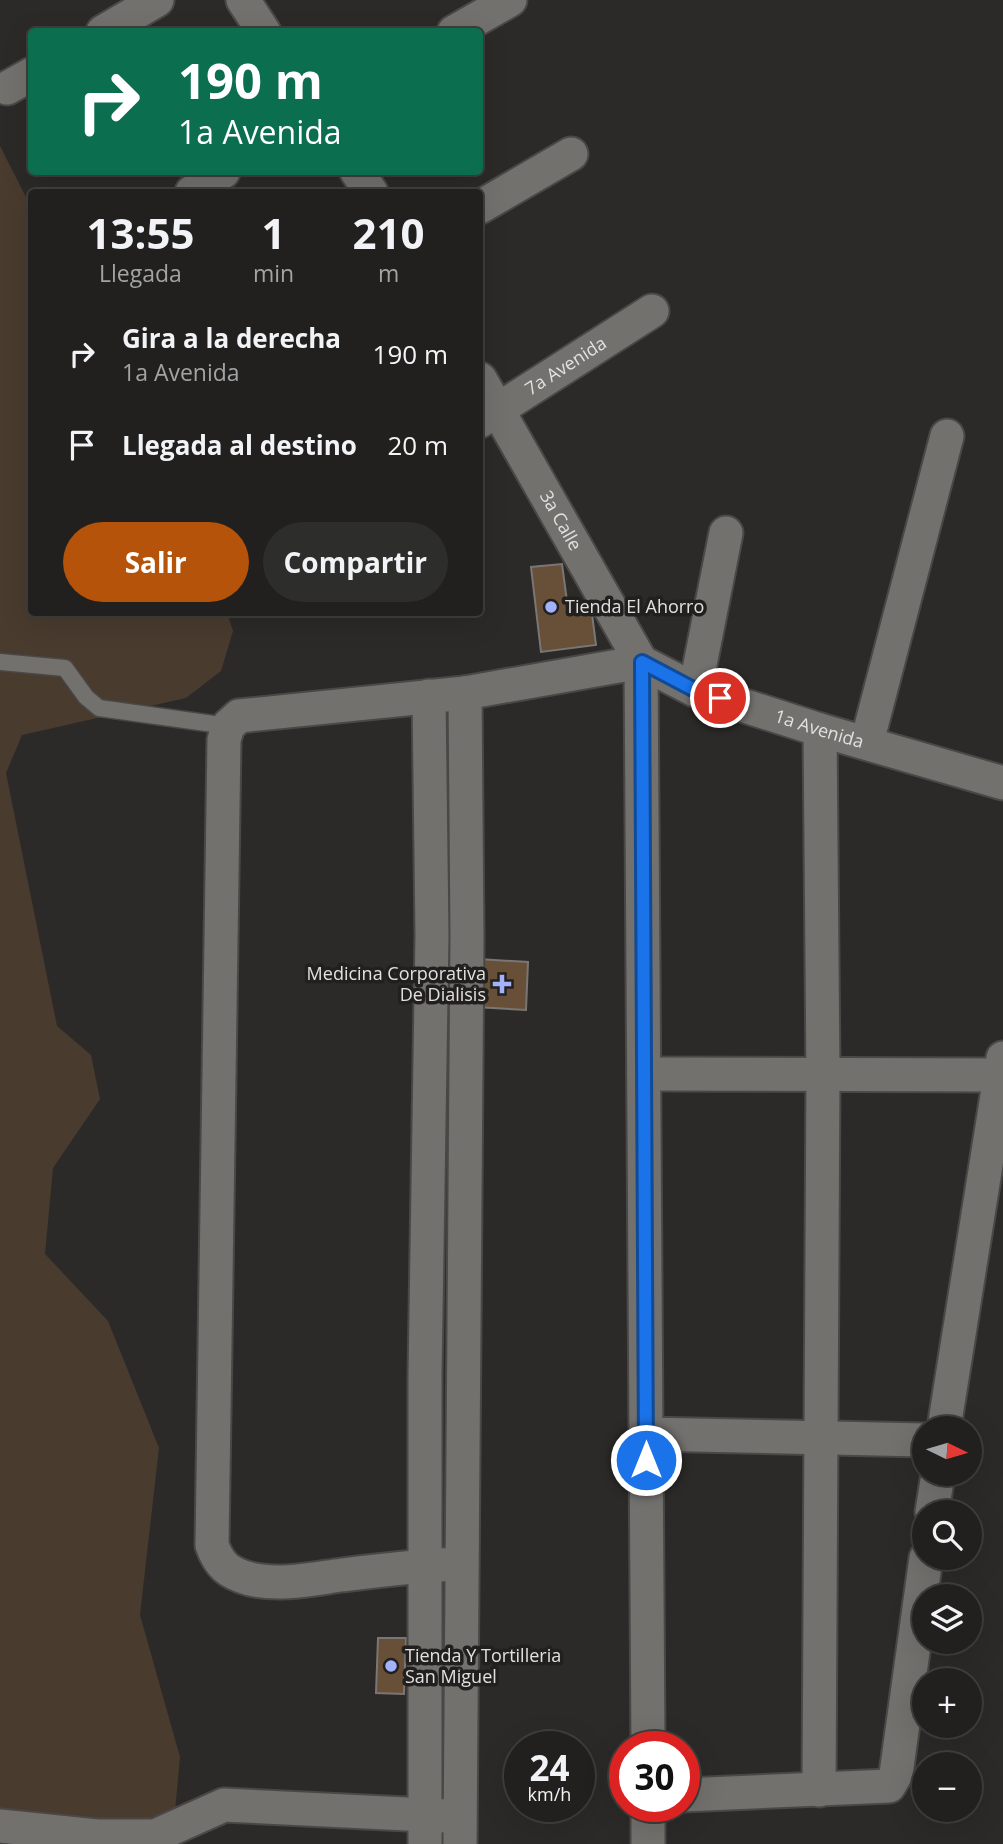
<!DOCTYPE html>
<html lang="es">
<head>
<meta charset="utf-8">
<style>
	:root { --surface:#21201e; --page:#2d2d2b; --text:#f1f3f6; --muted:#a2a3a4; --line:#3e3e3c; --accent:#b45309 }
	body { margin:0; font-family:"Open Sans",sans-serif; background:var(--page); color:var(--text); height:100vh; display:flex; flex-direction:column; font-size:26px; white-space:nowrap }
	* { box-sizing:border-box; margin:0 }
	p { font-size:23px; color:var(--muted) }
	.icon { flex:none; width:38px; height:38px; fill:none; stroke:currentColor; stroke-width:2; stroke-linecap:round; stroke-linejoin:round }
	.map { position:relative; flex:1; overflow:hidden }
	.drawer { position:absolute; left:28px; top:189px; width:455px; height:427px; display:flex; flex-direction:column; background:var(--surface); border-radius:7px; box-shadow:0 7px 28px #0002,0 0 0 2px var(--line) }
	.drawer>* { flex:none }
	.hud { position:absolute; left:28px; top:28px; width:455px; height:147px; border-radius:7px; box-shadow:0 7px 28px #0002,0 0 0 2px var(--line); background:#0b6e4f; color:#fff; overflow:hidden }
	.needle { width:46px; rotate:95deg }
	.buttons { position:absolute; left:912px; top:1416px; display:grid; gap:14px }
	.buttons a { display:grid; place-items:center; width:70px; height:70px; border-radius:50%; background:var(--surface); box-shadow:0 7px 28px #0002,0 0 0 2px var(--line); font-size:35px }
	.speed { position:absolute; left:504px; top:1731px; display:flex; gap:14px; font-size:35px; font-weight:700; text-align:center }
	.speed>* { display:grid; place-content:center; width:91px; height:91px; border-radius:50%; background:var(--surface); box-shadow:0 7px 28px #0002,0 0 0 2px var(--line); line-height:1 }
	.speed small { font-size:18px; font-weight:400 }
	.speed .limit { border:10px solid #d22; background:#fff; color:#111 }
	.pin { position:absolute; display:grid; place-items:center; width:60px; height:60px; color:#fff; margin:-30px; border:4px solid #fff; border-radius:50%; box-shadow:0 2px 7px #0007 }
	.me { position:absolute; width:77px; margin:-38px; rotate:0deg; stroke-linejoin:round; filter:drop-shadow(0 0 5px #0008) }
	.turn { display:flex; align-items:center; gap:24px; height:147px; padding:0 35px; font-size:32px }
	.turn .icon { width:91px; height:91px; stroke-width:2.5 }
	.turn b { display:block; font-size:49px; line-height:60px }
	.eta { display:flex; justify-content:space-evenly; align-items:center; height:119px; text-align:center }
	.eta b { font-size:42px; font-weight:700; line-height:49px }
	.button { display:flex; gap:14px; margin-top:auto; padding:14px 35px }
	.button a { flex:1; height:80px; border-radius:42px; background:var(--accent); color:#fff; font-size:28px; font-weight:700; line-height:80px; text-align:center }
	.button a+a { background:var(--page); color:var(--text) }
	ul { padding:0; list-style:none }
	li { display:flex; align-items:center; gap:21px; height:91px; padding:0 35px }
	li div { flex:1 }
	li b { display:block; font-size:26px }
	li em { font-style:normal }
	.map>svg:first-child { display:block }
	.green { fill:#493b2e }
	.building { fill:#684f38; stroke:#797775; stroke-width:2 }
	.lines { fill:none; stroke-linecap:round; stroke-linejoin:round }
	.lane-casing { stroke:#4a4847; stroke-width:19 }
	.street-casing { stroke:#4a4847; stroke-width:37 }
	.lane { stroke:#73716e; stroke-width:16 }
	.street { stroke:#73716e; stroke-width:33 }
	.route-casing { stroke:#114b97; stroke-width:18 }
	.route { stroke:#1a73e8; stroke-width:12 }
	.poi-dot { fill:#a3b2fd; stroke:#22201e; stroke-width:2.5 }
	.labels { text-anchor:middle; stroke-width:7; stroke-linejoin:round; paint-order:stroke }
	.street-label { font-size:18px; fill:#e2e0df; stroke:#22201e }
	.poi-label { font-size:18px; fill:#e2e0df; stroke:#22201e; text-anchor:start }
</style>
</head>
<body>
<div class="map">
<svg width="1003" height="1844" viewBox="0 0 1003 1844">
	<rect width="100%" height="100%" fill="#2c2a28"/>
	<path class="green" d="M 0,146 L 31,207 L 32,612 L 227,613 L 233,631 L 221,671 L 186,698 L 22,735 L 6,773 L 57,1026 L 91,1055 L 100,1099 L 53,1168 L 45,1254 L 108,1321 L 159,1448 L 140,1615 L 180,1757 L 172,1844 L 0,1844 Z"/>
	<path class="building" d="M 562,564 L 568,609 L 591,606 L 596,645 L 541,652 L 531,567 Z
		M 478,959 L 528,962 L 526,1010 L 476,1007 Z
		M 378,1638 L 406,1638 L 404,1694 L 376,1693 Z"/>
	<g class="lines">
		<defs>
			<path id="lane" d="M 0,662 L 65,668 L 86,697 L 99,708 L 228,726"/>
			<g id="street">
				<path d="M 243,0 L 264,32"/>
				<path d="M 103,32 L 157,0"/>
				<path d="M 454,32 L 510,0"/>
				<path d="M 7,88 L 32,74"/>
				<path d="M 357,172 L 371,192"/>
				<path d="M 192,192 L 223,172"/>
				<path d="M 480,207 L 571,154"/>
				<path id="s1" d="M 480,379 L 641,662 L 648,1746"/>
				<path id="s2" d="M 480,421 L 652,311"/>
				<path id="s3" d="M 641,662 L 695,690 L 820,730 L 1003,783"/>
				<path d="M 695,690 L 726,533"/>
				<path d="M 867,742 L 947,436"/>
				<path d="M 644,1074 L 1000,1075"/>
				<path d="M 944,1428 L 1003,1058"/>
				<path d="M 646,1434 L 924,1440"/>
				<path d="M 932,1512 L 938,1474"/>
				<path d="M 461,1564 C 421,1565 382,1570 342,1575 C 312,1579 279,1586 250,1579 C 228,1573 219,1565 212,1545 L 224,740 L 228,726 L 239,716 L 465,693 L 641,662"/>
				<path d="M 819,1790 L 823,1074 L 820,730"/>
				<path d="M 684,1795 L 889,1786 L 896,1774 L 926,1558"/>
				<path d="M 648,1806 L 648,1844"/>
				<path d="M 0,1826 L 97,1836 L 155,1836 L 224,1805 L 447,1816"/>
				<path d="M 425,1844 L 425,1375 L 432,935 L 429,696"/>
				<path d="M 460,1844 L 467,936 L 465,693"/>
			</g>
		</defs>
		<use href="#lane" class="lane-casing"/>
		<use href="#street" class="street-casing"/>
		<use href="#lane" class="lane"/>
		<use href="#street" class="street"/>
	</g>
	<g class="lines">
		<defs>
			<path id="route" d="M 646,1460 L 642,662 L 695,690 L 720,698"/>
		</defs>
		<use href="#route" class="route-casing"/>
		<use href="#route" class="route"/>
	</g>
	<g class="poi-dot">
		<circle cx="551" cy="607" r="7"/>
		<path d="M498.5 973.5h7v7h7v7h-7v7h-7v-7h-7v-7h7z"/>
		<circle cx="391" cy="1666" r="7"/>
	</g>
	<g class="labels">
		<g class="street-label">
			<text dy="6" stroke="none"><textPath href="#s2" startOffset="102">7a Avenida</textPath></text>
			<text dy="6" stroke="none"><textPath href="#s1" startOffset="163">3a Calle</textPath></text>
			<text dy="6" stroke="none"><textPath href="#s3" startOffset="191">1a Avenida</textPath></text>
		</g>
		<g class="poi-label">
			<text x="565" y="613">Tienda El Ahorro</text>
			<text x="486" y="980" text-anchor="end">Medicina Corporativa<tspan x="486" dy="21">De Dialisis</tspan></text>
			<text x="405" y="1662">Tienda Y Tortilleria<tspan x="405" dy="21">San Miguel</tspan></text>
		</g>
	</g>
</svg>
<div class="buttons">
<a><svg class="needle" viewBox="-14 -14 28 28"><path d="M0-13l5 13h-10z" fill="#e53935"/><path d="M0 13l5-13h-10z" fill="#a2a3a4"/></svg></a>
<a><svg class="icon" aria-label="search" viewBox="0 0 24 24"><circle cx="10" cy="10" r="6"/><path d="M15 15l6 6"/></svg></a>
<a><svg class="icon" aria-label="layers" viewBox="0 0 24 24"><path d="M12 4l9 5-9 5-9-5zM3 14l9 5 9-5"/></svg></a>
<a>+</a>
<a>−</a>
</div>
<div class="speed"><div>24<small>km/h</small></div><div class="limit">30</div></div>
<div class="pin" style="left:720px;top:698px;background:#d93025"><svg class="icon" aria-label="arrive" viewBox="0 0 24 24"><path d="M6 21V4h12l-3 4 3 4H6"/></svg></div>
<svg class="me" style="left:646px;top:1460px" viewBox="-20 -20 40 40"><circle r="17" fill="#1a73e8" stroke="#fff" stroke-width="3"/><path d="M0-11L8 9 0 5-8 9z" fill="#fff"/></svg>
<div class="hud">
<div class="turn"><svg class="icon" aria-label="right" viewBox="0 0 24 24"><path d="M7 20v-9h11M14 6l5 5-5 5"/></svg><div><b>190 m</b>1a Avenida</div></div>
</div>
<section class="drawer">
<div class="eta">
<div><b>13:55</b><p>Llegada</p></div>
<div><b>1</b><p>min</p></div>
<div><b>210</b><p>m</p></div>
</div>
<ul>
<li><svg class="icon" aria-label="right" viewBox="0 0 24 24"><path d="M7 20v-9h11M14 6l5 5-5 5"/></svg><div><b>Gira a la derecha</b><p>1a Avenida</p></div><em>190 m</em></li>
<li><svg class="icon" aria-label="arrive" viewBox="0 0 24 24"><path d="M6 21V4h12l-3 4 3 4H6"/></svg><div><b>Llegada al destino</b></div><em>20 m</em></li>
</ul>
<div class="button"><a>Salir</a><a>Compartir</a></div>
</section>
</div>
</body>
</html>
